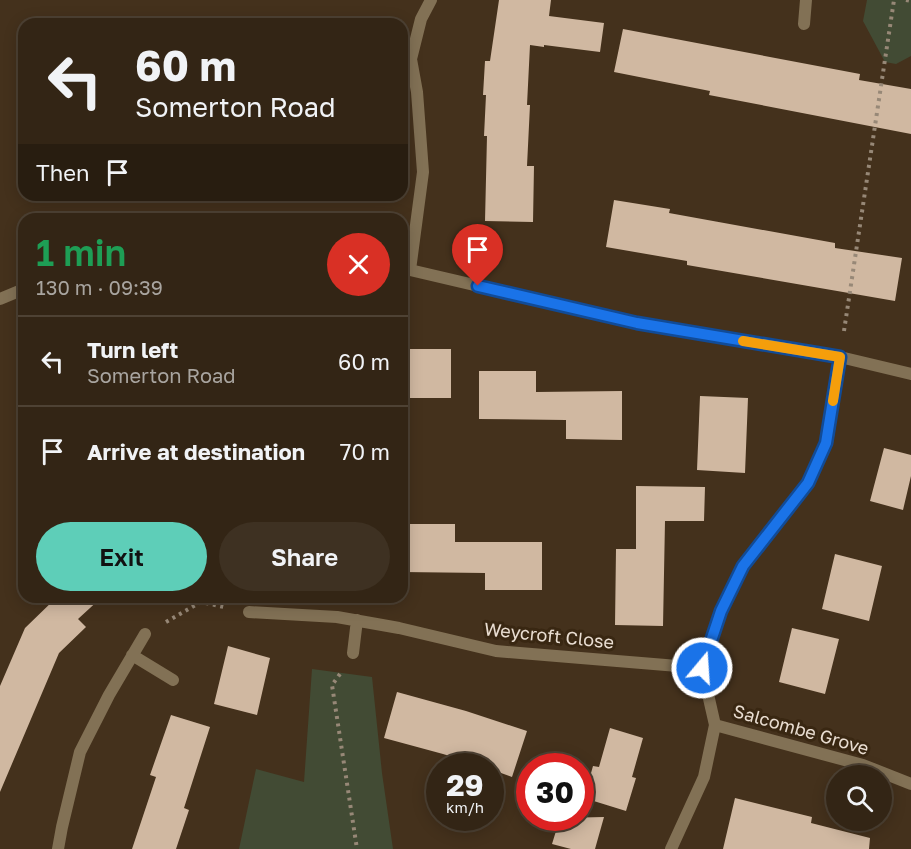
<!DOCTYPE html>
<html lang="en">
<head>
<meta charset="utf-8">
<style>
	:root { --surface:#332515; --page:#3e3122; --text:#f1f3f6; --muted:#a9a5a0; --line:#4e4234; --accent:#5eceb8 }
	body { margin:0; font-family:"Golos Text",sans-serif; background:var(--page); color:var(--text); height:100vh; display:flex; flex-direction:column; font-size:22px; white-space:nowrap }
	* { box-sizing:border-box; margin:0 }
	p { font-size:20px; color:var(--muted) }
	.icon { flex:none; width:33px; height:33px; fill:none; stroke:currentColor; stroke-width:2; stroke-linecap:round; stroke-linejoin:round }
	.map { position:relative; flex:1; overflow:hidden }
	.side { position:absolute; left:18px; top:213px; width:390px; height:390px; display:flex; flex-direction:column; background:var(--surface); border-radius:18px; box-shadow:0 3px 15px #0003,0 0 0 2px var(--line) }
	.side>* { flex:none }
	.top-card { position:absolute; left:18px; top:18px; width:390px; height:183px; border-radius:18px; box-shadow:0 3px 15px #0003,0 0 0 2px var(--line); background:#332515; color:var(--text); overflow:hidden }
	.buttons { position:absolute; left:826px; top:765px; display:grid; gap:12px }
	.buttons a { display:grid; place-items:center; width:66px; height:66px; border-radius:50%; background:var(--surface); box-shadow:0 3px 15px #0003,0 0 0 2px var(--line); font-size:30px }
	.speed { position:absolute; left:426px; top:753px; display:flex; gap:12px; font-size:30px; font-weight:700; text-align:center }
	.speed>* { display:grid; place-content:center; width:78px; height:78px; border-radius:50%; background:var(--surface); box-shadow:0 3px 15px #0003,0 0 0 2px var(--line); line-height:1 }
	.speed small { font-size:15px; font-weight:400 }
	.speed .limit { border:9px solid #d22; background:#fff; color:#111 }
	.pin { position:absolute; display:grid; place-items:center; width:51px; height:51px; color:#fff; margin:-62px -26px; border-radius:50% 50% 50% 0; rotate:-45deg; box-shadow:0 0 6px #0007 }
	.pin .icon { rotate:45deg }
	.me { position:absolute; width:66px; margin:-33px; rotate:18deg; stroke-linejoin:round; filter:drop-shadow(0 0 4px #0008) }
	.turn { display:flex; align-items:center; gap:21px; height:126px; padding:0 18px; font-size:27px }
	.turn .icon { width:78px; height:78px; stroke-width:2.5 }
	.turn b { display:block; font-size:42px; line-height:51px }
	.then { display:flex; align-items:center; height:57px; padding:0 18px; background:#0003; gap:12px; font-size:22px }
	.round { display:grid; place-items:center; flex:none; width:63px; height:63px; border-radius:32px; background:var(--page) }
	.head { display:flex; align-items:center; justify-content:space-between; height:102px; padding:0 18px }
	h1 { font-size:36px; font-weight:600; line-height:45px; color:#1e9e55 }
	.cta { display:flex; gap:12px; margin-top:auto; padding:12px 18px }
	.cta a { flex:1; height:69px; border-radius:36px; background:var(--accent); color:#111; font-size:24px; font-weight:600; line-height:69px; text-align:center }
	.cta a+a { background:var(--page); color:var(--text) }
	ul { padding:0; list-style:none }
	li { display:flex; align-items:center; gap:18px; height:90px; padding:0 18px; border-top:2px solid var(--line) }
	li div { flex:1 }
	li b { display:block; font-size:22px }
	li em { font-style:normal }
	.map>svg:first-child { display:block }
	.green { fill:#424b34 }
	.building { fill:#d0b8a1 }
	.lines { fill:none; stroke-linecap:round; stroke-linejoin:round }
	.path { stroke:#978877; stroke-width:4; stroke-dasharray:3 4.5; stroke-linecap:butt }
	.minor { stroke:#827155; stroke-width:12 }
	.route-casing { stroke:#114b97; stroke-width:15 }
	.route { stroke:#1a73e8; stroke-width:10 }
	.slow { stroke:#f59e0b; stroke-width:10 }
	.labels { text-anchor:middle; stroke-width:6; stroke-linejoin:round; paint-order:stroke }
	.street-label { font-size:18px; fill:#e9ddd1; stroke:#392712 }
</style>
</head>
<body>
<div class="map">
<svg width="911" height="849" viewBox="0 0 911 849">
	<rect width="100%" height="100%" fill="#44311c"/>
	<path class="green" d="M 867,0 L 911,0 L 911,56 L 896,64 L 885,62 L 863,21 Z
		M 312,669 L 372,677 L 382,773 L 393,849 L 239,849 L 256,769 L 304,782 Z"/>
	<path class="building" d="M 499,0 L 551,0 L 549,16 L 604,23 L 600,52 L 544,45 L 544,47 L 530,45 L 527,105 L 530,105 L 527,166 L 534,166 L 533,222 L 485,221 L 487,136 L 484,136 L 486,95 L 483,95 L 485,61 L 490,61 Z
		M 623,29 L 860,74 L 859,80 L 911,89 L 911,134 L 709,95 L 710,91 L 614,72 Z
		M 614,200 L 670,209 L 669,213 L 835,243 L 835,248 L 902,258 L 895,301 L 687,265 L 687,261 L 606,247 Z
		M 402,349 L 451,349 L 451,398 L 402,398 Z
		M 479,371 L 536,371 L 536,392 L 622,391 L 622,440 L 566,439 L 566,420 L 479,419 Z
		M 700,396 L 748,398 L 745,473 L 697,470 Z
		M 884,448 L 911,455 L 911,476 L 903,510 L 870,501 Z
		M 636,486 L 705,487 L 704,521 L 665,521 L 663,626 L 615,625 L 616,549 L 636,549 Z
		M 402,524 L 455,524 L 455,542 L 542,542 L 542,590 L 485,590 L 485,573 L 402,572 Z
		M 835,554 L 882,566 L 869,621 L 822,609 Z
		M 57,597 L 102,597 L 78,619 L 86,627 L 59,653 L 0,792 L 0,686 L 25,628 Z
		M 792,628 L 839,639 L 825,694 L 779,682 Z
		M 228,646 L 270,658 L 257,715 L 214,704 Z
		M 397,692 L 466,711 L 527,731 L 512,777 L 490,769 L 490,766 L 482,766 L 443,754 L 384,738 Z
		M 171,715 L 210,727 L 184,808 L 189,810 L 176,849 L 132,849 L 156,777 L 150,775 Z
		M 610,728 L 643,738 L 632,777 L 636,778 L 626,811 L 584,798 L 593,766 L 599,767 Z
		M 735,798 L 812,817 L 811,823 L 870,838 L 869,849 L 723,849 Z
		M 604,817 L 595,849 L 571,849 L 552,844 L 560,818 Z"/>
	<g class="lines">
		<path class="path" d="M 906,0 L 911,1
			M 18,319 L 24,326
			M 844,331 L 894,0
			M 166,622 L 201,602 L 224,607
			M 340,674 L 332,685 L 357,849"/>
		<path class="minor" d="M 804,24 L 806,0
			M 402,269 L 410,270 L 637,323 L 840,357 L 911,374
			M 410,270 L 423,172 L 417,92 L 411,59 L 421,19 L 431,0
			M 0,299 L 24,289
			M 249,612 L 337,617 L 399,628 L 496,651 L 702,668
			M 353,653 L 357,620
			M 132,655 L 173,680
			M 715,725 L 863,765 L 911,784
			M 58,849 L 62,827 L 80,752 L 109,695 L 145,634
			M 671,849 L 704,777 L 715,725 L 702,668 L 721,611 L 743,566 L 808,483 L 827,443 L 840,357"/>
	</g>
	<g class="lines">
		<defs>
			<path id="route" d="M 478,286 L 637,323 L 840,357 L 826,443 L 808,483 L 743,566 L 721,611 L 702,668"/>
		</defs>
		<use href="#route" class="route-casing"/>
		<use href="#route" class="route"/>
		<path class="slow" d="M 743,341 L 840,357 L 833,401"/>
	</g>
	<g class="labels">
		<g class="street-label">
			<text transform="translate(549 636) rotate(6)" y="6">Weycroft Close</text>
			<text transform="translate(801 730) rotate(16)" y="6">Salcombe Grove</text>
		</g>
	</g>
</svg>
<div class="buttons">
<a><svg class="icon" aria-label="search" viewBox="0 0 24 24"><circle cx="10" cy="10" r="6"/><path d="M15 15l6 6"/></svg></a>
</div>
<div class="speed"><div>29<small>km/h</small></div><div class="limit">30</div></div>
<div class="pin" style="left:478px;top:286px;background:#d93025"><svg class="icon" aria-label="arrive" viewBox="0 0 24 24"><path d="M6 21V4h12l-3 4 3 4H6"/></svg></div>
<svg class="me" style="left:702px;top:668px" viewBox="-20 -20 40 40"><circle r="17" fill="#1a73e8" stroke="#fff" stroke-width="3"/><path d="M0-11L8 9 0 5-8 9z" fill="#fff"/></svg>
<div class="top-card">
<div class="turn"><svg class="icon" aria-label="left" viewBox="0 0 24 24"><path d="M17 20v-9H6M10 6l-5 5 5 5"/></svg><div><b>60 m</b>Somerton Road</div></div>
<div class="then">Then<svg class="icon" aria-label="arrive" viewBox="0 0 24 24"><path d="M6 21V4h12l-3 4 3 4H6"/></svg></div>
</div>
<section class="side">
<div class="head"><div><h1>1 min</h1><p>130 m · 09:39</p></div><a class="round" style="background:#d93025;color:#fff"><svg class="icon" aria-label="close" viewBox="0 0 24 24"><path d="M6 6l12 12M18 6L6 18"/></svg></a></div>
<ul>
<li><svg class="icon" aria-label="left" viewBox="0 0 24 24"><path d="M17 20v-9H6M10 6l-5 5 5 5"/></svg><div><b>Turn left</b><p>Somerton Road</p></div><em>60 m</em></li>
<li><svg class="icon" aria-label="arrive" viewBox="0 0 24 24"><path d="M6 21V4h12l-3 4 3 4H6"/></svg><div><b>Arrive at destination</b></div><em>70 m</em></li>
</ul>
<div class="cta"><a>Exit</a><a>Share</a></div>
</section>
</div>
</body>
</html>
